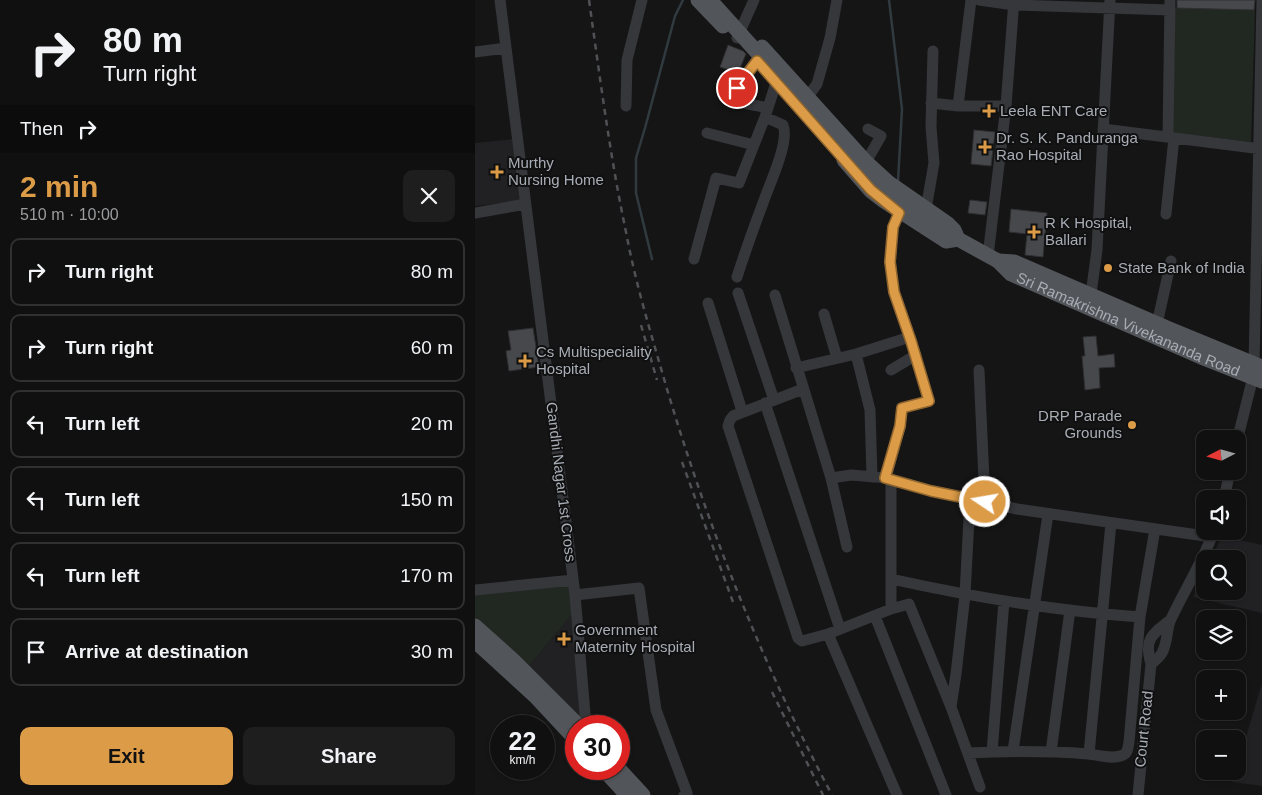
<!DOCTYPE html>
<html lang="en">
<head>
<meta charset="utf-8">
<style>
	:root { --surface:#101010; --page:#1e1e1e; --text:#f1f3f6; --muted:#9c9d9f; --line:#303030; --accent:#dc9b47 }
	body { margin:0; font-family:Helvetica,sans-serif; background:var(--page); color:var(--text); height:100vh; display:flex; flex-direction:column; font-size:19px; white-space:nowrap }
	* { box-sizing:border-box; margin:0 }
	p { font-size:16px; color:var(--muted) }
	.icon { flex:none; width:28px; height:28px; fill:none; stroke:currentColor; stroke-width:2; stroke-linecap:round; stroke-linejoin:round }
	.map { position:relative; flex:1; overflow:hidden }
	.side { display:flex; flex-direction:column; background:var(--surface); width:475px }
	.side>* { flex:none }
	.guide { background:#101010; color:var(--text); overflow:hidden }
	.needle { width:32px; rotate:264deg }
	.tools { position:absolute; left:721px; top:430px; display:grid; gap:10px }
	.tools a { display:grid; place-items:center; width:50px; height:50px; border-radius:10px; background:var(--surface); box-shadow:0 1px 4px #0004,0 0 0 1px var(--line); font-size:25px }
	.speed { position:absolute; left:15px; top:715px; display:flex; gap:10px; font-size:25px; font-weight:700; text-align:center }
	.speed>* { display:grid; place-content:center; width:65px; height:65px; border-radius:50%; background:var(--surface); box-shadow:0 1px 4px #0004,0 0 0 1px var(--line); line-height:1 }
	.speed small { font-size:12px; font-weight:400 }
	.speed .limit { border:8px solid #d22; background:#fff; color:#111 }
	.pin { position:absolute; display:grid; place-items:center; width:42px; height:42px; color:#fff; margin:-21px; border:2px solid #fff; border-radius:50%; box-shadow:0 1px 5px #0007 }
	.me { position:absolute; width:55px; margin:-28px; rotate:282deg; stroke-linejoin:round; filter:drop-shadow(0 0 4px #0008) }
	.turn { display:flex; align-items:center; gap:18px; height:105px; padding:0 20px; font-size:22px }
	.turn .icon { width:65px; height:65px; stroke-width:2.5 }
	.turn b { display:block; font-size:35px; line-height:42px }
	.then { display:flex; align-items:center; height:48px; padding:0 20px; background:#0003; gap:10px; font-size:19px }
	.round { display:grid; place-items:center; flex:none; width:52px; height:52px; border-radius:10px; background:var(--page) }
	.overview { display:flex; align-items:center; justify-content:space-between; height:85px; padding:0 20px }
	h1 { font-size:30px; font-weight:700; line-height:38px; color:var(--accent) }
	.action { display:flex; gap:10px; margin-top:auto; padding:10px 20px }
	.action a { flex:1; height:58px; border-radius:10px; background:var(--accent); color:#111; font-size:20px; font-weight:700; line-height:58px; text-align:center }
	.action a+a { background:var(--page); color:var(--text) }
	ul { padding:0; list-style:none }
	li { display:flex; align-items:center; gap:15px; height:68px; margin:0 10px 8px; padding:0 10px; border:2px solid var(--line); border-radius:10px }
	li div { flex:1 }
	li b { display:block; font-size:19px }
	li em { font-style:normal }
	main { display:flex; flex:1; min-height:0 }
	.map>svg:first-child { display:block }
	.built { fill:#212123 }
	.green { fill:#212822 }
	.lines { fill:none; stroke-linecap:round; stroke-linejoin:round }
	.stream { stroke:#313a3f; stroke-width:2.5 }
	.building { fill:#47484b; stroke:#2f2f32 }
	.minor { stroke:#36373b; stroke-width:11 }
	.major { stroke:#525559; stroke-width:15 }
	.rail { stroke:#4f5155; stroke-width:2.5; stroke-dasharray:6 5; stroke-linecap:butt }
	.major-bridge { stroke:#525559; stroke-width:15 }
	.route-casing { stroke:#8f652e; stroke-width:12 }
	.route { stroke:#dc9b47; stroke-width:9 }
	.poi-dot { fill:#dc9b47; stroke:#101011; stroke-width:2 }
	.labels { text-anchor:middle; stroke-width:4; stroke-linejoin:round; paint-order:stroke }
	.poi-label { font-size:15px; fill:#a8adb5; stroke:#101011; text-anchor:start }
	.street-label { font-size:15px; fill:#a8adb5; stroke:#101011 }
</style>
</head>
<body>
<main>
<section class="side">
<div class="guide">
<div class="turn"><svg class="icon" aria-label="right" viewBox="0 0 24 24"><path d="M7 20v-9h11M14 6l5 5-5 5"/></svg><div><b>80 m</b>Turn right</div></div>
<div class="then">Then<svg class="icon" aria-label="right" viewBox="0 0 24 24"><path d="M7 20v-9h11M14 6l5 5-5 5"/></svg></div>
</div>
<div class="overview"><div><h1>2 min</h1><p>510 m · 10:00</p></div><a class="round"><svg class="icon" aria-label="close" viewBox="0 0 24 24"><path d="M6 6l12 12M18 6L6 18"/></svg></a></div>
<ul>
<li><svg class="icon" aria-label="right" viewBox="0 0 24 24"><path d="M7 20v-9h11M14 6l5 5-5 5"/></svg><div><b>Turn right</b></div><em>80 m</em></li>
<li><svg class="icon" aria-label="right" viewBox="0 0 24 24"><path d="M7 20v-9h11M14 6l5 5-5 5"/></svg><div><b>Turn right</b></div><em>60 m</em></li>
<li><svg class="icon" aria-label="left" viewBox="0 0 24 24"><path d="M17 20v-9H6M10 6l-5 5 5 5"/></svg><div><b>Turn left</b></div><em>20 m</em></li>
<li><svg class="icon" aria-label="left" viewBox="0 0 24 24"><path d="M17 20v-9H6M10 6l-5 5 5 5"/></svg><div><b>Turn left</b></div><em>150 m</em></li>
<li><svg class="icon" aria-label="left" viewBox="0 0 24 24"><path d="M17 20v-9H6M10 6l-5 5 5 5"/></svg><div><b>Turn left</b></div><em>170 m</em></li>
<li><svg class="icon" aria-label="arrive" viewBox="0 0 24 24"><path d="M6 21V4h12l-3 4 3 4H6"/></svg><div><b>Arrive at destination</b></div><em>30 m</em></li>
</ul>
<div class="action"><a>Exit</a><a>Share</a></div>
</section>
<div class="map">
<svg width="787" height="795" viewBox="0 0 787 795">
	<rect width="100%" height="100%" fill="#151516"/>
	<path class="built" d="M 39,139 L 47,201 L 0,206 L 0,143 Z
		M 747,536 L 787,545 L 787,613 L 718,597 L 730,572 L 730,591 L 762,591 L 762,559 L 736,559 Z
		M 99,612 L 106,720 L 53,667 Z
		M 787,683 L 787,786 L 757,782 L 760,771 L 762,771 L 763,764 Z"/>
	<path class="green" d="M 700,8 L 780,10 L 776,142 L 698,133 Z
		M 97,582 L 99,612 L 53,667 L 0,619 L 0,594 Z"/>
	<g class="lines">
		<path class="stream" d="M 414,0 L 427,109 L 423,181
			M 177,259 L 161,193 L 161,158 L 170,128 L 200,16 L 208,0"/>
	</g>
	<path class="building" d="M 702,0 L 780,0 L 779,10 L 702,8 Z
		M 253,45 L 268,51 L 271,54 L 265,68 L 260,72 L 245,67 Z
		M 499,130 L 520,132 L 516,166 L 496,164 Z
		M 495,200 L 512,202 L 510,215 L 493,213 Z
		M 536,209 L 572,213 L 568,257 L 550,255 L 552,234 L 534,232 Z
		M 58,328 L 64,367 L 34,371 L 31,351 L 36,350 L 33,331 Z
		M 621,336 L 623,356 L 639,354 L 640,367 L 624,368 L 625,388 L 610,390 L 607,356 L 610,356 L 608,337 Z"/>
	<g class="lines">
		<path class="minor" d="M 25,0 L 92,530 L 100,595 L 111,726
			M 504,0 L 539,5 L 695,10
			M 262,38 L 279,0
			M 0,52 L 31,48
			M 281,61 L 272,74 L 266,76 L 258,101 L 293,108
			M 329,102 L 342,84 L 355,38 L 362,0
			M 456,103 L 483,106 L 531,106
			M 151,106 L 152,60 L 167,0
			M 483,106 L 496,0
			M 628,129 L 787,149
			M 232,133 L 279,145
			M 693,137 L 695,0
			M 391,162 L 406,136 L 393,129
			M 451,209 L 459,163 L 456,127 L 458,51
			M 0,213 L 51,204
			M 691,214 L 699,138
			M 513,256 L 531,106 L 539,0
			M 219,259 L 241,178 L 264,183 L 290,117 L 301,83
			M 262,277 C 270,252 279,227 288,203 C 294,185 315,142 308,125 L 290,117
			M 263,293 L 299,400
			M 616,294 L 622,250 L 635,0
			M 300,295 L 356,478 L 372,547
			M 233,303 L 267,411
			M 349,314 L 362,358
			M 682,324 L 696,261
			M 381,354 L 395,410 L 397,477
			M 321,368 L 381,354 L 435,337
			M 416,370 L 441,355
			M 504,370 L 510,502
			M 328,389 L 258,416 L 255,420 L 253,426 L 323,638 L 327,641 L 353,634 L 416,609 L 416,479
			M 290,403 L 365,629
			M 762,441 L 778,377 L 779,364 L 787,0
			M 356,478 L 376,475 L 412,478 L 457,491 L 542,509 L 737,537
			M 411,478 L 425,426 L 427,408 L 454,401 L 436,341 L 419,292 L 415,261 L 418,227 L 424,213
			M 495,499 L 490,595 L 481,674 L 476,707 L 505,787
			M 749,499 L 755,471
			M 416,579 C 498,597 581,611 665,617
			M 0,590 L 98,580
			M 100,595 L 164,588 L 181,710 L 212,793 L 209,795
			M 416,609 L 434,604 L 476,707
			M 400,616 L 471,795
			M 353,634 L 422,795
			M 676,664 C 680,661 684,658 687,653 C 693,642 691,630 696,619 C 710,589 727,563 739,531
			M 538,751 L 573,514
			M 517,752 L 529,601
			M 576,752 L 595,610
			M 493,753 C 533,751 573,751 613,754 C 624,755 638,760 648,755 C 653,753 653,747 654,742 L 665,617 L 680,529
			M 614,754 L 636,523
			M 663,795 L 676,664 C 669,640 676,635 694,621"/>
		<g class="major">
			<path d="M 223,0 L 248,26"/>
			<path id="s1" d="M 287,47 L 391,162 L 414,183 L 473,224 L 479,230 L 483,239 L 523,261 L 536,274 L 726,357 L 787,381"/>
			<path d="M 369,160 L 396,191 L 409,201 L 471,241 L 483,239"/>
			<path d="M 523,261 L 539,262 L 694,329 L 787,367"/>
			<path d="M 0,626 L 39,661 L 104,726"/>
			<path d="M 0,641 L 60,696 L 101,740"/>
			<path d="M 128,769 L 152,795"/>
			<path d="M 144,769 L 168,795"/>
		</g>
		<path class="rail" d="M 114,0 C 125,78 135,156 151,232 C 159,275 171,317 183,358 C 226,510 283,656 357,795
			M 166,325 L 182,380
			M 207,462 L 258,602
			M 297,692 L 348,795"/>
		<path class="major-bridge" d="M 235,0 L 387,169 L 408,189 L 429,205 L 483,239"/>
	</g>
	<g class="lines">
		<defs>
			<path id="route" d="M 262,88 L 266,76 L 272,74 L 282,61 L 396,190 L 424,213 L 418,227 L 415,262 L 419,292 L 436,341 L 454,401 L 427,408 L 425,426 L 410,478 L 456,491 L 510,502"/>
		</defs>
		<use href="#route" class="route-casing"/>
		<use href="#route" class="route"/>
	</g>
	<g class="poi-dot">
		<path d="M511.5 103.5h5v5h5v5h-5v5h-5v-5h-5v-5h5z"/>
		<path d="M507.5 139.5h5v5h5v5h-5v5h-5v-5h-5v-5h5z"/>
		<path d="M19.5 164.5h5v5h5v5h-5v5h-5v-5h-5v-5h5z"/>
		<path d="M556.5 224.5h5v5h5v5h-5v5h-5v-5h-5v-5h5z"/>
		<circle cx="633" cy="268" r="5"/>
		<path d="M47.5 353.5h5v5h5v5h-5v5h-5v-5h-5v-5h5z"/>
		<circle cx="657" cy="425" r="5"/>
		<path d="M86.5 631.5h5v5h5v5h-5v5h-5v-5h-5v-5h5z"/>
	</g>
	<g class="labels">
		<g class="poi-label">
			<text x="525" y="116">Leela ENT Care</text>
			<text x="521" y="143">Dr. S. K. Panduranga<tspan x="521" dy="17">Rao Hospital</tspan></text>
			<text x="33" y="168">Murthy<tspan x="33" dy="17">Nursing Home</tspan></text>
			<text x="570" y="228">R K Hospital,<tspan x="570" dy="17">Ballari</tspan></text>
			<text x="643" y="273">State Bank of India</text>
			<text x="61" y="357">Cs Multispeciality<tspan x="61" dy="17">Hospital</tspan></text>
			<text x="647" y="421" text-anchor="end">DRP Parade<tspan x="647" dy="17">Grounds</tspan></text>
			<text x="100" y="635">Government<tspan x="100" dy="17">Maternity Hospital</tspan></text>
		</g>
		<g class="street-label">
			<text dy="5" stroke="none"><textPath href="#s1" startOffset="468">Sri Ramakrishna Vivekananda Road</textPath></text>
			<text transform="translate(86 482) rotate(83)" y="5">Gandhi Nagar 1st Cross</text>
			<text transform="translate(669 729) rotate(-84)" y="5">Court Road</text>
		</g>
	</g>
</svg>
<div class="tools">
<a><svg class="needle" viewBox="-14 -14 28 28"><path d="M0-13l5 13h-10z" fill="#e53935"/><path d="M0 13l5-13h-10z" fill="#9c9d9f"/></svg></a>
<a><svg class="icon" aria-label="sound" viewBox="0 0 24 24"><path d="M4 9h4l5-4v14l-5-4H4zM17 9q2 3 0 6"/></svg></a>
<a><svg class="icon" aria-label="search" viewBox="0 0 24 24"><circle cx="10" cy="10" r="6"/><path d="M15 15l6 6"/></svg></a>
<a><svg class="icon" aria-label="layers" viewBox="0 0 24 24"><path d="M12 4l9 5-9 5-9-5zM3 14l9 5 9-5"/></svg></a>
<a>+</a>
<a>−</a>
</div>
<div class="speed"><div>22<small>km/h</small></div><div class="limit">30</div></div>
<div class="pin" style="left:262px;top:88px;background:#d93025"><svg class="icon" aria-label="arrive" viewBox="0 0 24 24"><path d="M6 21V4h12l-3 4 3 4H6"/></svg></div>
<svg class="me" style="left:510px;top:502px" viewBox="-20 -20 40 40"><circle r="17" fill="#dc9b47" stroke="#fff" stroke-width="3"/><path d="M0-11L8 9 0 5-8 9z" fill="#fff"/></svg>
</div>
</main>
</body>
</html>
